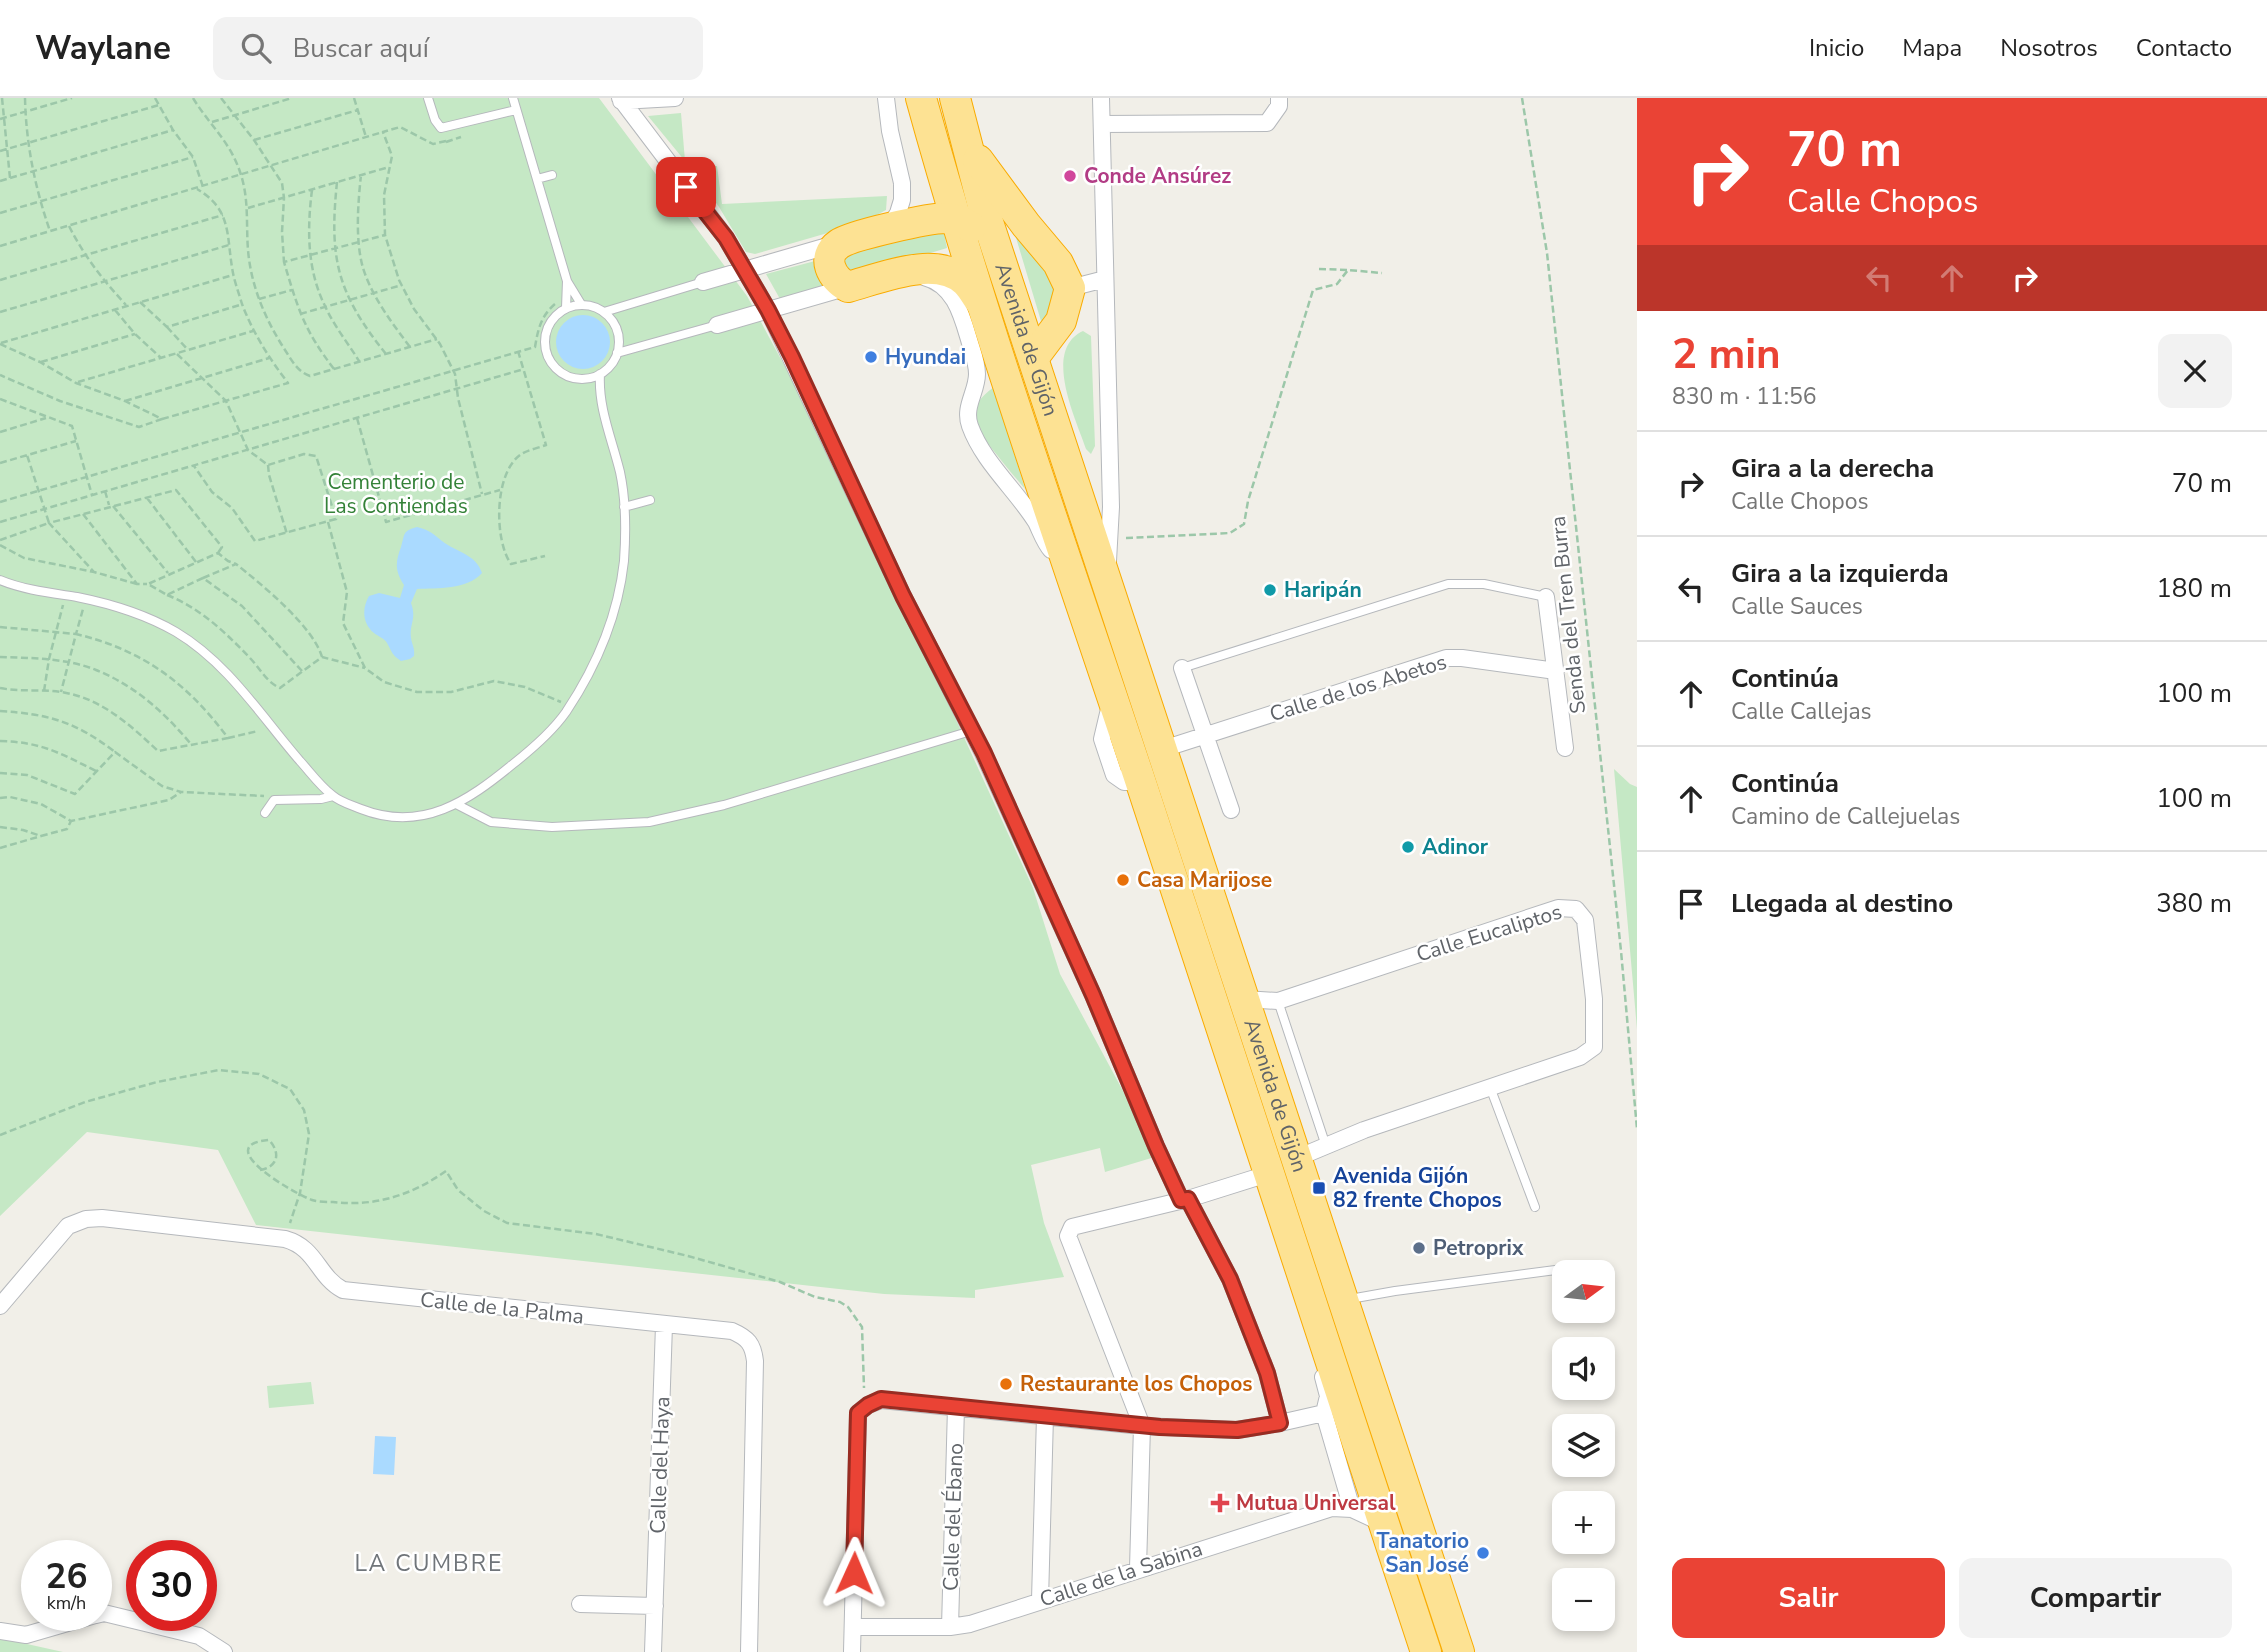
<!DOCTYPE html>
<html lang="es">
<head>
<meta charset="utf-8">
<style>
	:root { --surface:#fff; --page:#f2f2f2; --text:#222; --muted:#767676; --line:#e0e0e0; --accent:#ea4335 }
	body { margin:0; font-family:"Nunito Sans",sans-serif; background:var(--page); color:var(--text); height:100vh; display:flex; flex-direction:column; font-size:26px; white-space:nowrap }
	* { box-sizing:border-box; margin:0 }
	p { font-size:23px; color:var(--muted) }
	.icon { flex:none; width:38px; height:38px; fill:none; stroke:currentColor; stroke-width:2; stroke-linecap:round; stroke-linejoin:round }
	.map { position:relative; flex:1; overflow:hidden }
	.side { display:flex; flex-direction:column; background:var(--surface); width:630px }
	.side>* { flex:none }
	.top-card { background:#ea4335; color:#fff; overflow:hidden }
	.needle { width:46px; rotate:75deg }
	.buttons { position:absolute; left:1552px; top:1162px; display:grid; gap:14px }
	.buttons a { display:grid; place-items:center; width:63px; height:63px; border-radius:14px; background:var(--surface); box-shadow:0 4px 10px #0003; font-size:35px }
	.speed { position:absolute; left:21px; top:1442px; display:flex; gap:14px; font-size:35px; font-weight:700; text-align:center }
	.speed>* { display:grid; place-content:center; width:91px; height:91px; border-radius:50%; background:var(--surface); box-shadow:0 4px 10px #0003; line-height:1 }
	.speed small { font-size:18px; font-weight:400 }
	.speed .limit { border:10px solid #d22; background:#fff; color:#111 }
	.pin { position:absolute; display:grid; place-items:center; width:60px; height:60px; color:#fff; margin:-30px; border-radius:14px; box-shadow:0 4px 10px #0006 }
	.me { position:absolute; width:77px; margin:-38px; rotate:1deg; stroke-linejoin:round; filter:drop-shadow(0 0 5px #0008) }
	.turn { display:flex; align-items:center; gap:24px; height:147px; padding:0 35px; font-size:32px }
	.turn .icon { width:91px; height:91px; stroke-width:2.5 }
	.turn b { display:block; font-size:49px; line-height:60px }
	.lanes { display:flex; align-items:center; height:66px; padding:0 35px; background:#0003; justify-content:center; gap:35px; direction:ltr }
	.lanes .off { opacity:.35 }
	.round { display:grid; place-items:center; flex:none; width:74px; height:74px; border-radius:14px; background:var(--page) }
	.summary { display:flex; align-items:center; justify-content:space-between; height:119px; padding:0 35px }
	h1 { font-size:42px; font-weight:700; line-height:52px; color:var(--accent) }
	.action { display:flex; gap:14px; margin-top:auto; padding:14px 35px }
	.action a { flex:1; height:80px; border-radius:14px; background:var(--accent); color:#fff; font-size:28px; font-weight:700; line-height:80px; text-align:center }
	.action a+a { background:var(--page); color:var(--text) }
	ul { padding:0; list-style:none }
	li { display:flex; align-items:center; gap:21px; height:105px; padding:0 35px; border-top:2px solid var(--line) }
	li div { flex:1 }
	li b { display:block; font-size:26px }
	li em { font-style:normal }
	header { display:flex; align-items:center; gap:42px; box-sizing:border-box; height:98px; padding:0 35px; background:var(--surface); border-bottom:2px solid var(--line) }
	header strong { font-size:33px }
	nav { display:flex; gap:38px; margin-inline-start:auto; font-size:24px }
	.search { width:490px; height:63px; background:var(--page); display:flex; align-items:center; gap:18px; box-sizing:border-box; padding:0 24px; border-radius:14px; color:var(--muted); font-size:26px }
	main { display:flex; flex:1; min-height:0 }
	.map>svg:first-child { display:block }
	.green { fill:#c5e8c5 }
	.water { fill:#aadaff }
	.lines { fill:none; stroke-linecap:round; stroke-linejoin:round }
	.lane-casing { stroke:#b5b8bc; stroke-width:10 }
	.street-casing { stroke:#b5b8bc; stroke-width:18 }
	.highway-casing { stroke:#f9ab00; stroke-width:32 }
	.path { stroke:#9cc7a9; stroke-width:2.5; stroke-dasharray:7 3.5; stroke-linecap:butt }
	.lane { stroke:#fff; stroke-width:8 }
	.street { stroke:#fff; stroke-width:16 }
	.highway { stroke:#fde293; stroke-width:30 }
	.route-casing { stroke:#982c22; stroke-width:18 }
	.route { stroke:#ea4335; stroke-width:12 }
	.hotel-dot { fill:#d1479c; stroke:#fff; stroke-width:2.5 }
	.shop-dot { fill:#3f7fe0; stroke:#fff; stroke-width:2.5 }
	.culture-dot { fill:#0f9aa8; stroke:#fff; stroke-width:2.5 }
	.food-dot { fill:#e8710a; stroke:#fff; stroke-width:2.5 }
	.transit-dot { fill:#1a4fb4; stroke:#fff; stroke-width:2.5 }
	.service-dot { fill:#5c6f8a; stroke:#fff; stroke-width:2.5 }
	.health-dot { fill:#e0444e; stroke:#fff; stroke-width:2.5 }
	.labels { text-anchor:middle; stroke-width:5; stroke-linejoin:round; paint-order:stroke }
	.hotel-label { font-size:21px; font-weight:bold; fill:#b23c85; stroke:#fff; text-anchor:start }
	.street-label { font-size:21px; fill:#5f6368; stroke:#fff }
	.shop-label { font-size:21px; font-weight:bold; fill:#366cbe; stroke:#fff; text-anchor:start }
	.park-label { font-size:21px; fill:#348238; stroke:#fff }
	.culture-label { font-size:21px; font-weight:bold; fill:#0d838f; stroke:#fff; text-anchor:start }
	.food-label { font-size:21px; font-weight:bold; fill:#c56008; stroke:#fff; text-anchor:start }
	.transit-label { font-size:21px; font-weight:bold; fill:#164399; stroke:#fff; text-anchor:start }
	.service-label { font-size:21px; font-weight:bold; fill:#4e5e75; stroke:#fff; text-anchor:start }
	.health-label { font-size:21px; font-weight:bold; fill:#be3a42; stroke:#fff; text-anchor:start }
	.neighbourhood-label { font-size:23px; letter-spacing:2px; fill:#70757a; stroke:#fff }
</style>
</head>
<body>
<header>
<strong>Waylane</strong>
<div class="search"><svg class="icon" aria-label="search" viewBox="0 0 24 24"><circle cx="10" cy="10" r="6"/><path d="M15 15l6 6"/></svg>Buscar aquí</div>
<nav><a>Inicio</a><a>Mapa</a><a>Nosotros</a><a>Contacto</a></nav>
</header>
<main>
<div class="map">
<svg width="1637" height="1554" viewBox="0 0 1637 1554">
	<rect width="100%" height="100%" fill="#f1efe8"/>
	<path class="green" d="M 0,0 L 599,0 L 747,198 L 847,384 L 1033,790 L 1060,876 L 1158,1058 L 1105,1074 L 1100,1050 L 1031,1067 L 1044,1125 L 1064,1179 L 975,1192 L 975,1200 L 884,1196 L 256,1127 L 218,1052 L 87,1034 L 0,1118 Z
		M 681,15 L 685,63 L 648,18 Z
		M 690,68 L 717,68 L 722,106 L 887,98 L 886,112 L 862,125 L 755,156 L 746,154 L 719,109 Z
		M 942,125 L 947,150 L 854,178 L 845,173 L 843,158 Z
		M 1014,133 L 1055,185 L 1058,194 L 1048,220 L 1041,223 Z
		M 815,163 L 825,188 L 780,201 L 766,176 Z
		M 1083,233 L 1091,238 L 1095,348 L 1091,356 L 1086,351 C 1076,321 1042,252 1083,233 Z
		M 994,289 L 1025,391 C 1016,380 1006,369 997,357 C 976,332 960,313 994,289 Z
		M 1614,671 L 1630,686 L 1637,689 L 1637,931 Z
		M 311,1284 L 314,1306 L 269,1310 L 267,1288 Z
		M 0,1540 L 63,1554 L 0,1554 Z"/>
	<path class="water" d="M556 244a27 27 0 1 1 54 0a27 27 0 1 1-54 0Z
		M 417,429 C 430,432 433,436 442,443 C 456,454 476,456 482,475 C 467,492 437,490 417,491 L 411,505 C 417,521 409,526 411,540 C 412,547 415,550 414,558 L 410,561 L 401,563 C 392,557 392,554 387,545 C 385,541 378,538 374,535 C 362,525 362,510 369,498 L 379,495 L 400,500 L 404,487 C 395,473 395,465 401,449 C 405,436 402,433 417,429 Z
		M 375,1338 L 396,1339 L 394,1377 L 373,1376 Z"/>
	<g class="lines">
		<defs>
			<path id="lane" d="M 428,0 L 435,22 L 441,30 L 516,12
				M 513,0 L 567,183 L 581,206
				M 537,81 L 552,77
				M545 244a37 37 0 1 1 74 0a37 37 0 1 1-74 0Z
				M 566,210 L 567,183
				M 604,214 L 703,184
				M 617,255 L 717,227
				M 624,409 L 650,402
				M 0,482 C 24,492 52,495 77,499 C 112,506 145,516 176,534 C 228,565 261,618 300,663 C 310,674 320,688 332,697 C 340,704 351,707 361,711 C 422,735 468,703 513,666 C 532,651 552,634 566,614 C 596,569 618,518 624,463 C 626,434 626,402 620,374 C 612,341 598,310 600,276
				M 1182,570 L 1448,486 L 1484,486 L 1546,499
				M 456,706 L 491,724 L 552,729 L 649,724 L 724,707 L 971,633
				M 265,715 L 274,702 L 321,701 L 333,698
				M 1278,903 L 1326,1048
				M 1490,989 L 1535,1109
				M 1350,1201 L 1395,1193 L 1586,1168"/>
			<path id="street" d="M 620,0 L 726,140 L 768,212 L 903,498 L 983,655 L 1093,897 L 1156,1048 L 1181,1102
				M 886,0 L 890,33 L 902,85 L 902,102 L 898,115 L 889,129
				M 1101,0 L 1111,409 L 1108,463
				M 621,3 L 675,0
				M 1102,26 L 1267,25 L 1279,8 L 1279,0
				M 924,179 C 955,187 962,218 970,245 C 973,255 977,265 977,276 C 977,294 963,309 970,328 C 983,364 1016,392 1036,424 C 1041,434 1044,444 1051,452
				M 703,184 L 838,145
				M 1070,190 L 1105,181
				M 717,227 L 848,189
				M 1546,499 L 1565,650
				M 1182,570 L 1231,712
				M 1110,607 L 1102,641 L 1114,677 L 1124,684 L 1141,684
				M 1163,651 L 1446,560 L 1462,560 L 1556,573
				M 1244,901 L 1278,903 L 1558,810 L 1576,811 L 1585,822 L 1594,901 L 1594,949 L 1580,959 L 1364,1032 L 1297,1060
				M 1188,1101 L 1230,1181 L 1267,1275 L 1280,1325
				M 0,1208 L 68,1128 L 86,1121 L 102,1120 L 285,1141 C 317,1150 317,1178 343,1192 L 732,1233 C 748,1240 753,1246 755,1263 L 749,1554
				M 1323,1279 L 1328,1298 L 1324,1315 L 1352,1411
				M 1138,1470 L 1142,1328 L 1068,1138 L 1072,1129 L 1188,1101 L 1271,1075
				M 1040,1502 L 1045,1318
				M 580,1506 L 655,1508
				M 96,1517 L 104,1515 L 199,1538 L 224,1554
				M 853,1529 L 950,1529 L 970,1526 L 1332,1410 L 1352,1411 L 1384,1426
				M 950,1529 L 956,1309
				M 0,1533 L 26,1537 L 95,1517
				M 653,1554 L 664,1227
				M 852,1554 L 858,1315 L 868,1307 L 881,1302 L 1142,1328 L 1237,1332 L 1280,1325 L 1324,1315"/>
			<g id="highway">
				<path d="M 921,0 C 985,232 1066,459 1142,688 C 1238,976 1332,1265 1426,1554"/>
				<path id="s1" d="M 955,0 L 984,112 L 1459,1554"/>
				<path d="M 978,62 L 1026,127 L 1058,165 L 1070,190 L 1061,223 L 1034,259"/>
				<path d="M 971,129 C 964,124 955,121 946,120 C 929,120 852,137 839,146 C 820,159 832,181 848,189 C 881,180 937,156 966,184 C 971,189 975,196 979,202"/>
			</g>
		</defs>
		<use href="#lane" class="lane-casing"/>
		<use href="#street" class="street-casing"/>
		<use href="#highway" class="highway-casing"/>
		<path class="path" d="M 2,0 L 10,80
			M 25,0 C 26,46 35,90 50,133
			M 155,0 L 173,32 L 193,59 L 203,89
			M 193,0 C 210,28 231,44 241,77 C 249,102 246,126 248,152 C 251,188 265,221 285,252 C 292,263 298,274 310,278 L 437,241
			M 221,0 L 254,42 L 282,85 L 284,100 L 282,134 L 284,164
			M 354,0 L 366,39
			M 1522,0 L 1547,155 L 1621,853 L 1637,1031
			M 0,21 L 72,0
			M 212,24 L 292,0
			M 254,42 L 358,12
			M 446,43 L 433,46 L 400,29 L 383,34 L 392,58 L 384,97 L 385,137 L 399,182 L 414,211 L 440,246 L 455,276 L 458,300 L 482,396
			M 446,44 L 461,39
			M 0,53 L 159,7
			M 361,77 C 358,105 355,142 363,170 C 372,199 392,225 410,249
			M 0,83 L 173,32
			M 337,84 C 329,161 337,195 386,256
			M 312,92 C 307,131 307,172 325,208 C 334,228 348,245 359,263
			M 248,110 L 389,69
			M 0,115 L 193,59
			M 69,128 C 84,158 103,182 126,207
			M 0,148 L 383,34
			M 1319,171 L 1348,172
			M 0,182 L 223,117
			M 259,201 L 292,192
			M 140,204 L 167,229 L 243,206
			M 115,212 L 135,236 L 161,260
			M 0,214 L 229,147
			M 300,216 L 402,187
			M 167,229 L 188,252
			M 1,245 L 233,177
			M 0,246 L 40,264 L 76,285 L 125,303 L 162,321 L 139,329 L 60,303 L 0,277
			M 518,253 L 546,347 C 538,350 527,352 520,357 C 494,376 494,442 511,466 L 545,458
			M 177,256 L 226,303 L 248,352 L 268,367 L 304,356 L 316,358 L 336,421 L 255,443 L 232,410 L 212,394 L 194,368
			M 41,264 L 135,236
			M 334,271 C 304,232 298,211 284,164 L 385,137
			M 78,284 L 253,233
			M 0,301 L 72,328 L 92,397
			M 125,303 L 269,260
			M 357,320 L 386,424 L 500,392
			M 162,321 L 288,285 C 269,260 253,235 242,206 C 239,196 235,185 233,175 C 226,139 233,112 197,91
			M 0,334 L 46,320
			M 0,365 L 76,343
			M 268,367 L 269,377 L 287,436
			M 105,393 L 109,407
			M 147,400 L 196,464
			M 0,404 L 535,249 C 538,231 541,218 555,206
			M 113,408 L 168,475
			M 83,416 L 137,486 L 147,486
			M 0,424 L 524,271
			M 328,424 L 347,494 L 343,525 L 365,570 L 384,584 L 417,594 L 451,594 L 494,583 L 525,589 L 561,604
			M 1126,440 L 1230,435 L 1244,426 L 1248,403 L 1313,192 L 1337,186 L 1348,172 L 1382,175
			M 0,442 L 49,425 L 27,357
			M 0,447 L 24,460 L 94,474
			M 203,480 L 167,497 L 148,486 L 218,455 L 228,463 L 236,466
			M 137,486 L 94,474 L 49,425 L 176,392 L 222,449 L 218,455
			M 167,497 C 200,510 225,534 249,559 C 260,570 266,584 280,590 L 322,559 L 365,570
			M 0,529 L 76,536 L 83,511
			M 0,559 C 31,560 67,560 96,572 C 134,587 164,614 190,645
			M 302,573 L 242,508 L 203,480 L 236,466 C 261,486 313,528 322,559
			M 0,590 C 20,594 41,591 61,594 C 101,600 129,626 158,653 L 228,640 C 187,585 143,552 76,536 L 61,594
			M 44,593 L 49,561 L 63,507
			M 0,613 C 49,616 76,624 115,654
			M 228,640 L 258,633
			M 0,643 C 41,644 60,655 96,673
			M 0,675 L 27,677 L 75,696 L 115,654 L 162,688 L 181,694 L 264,698
			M 0,700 L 10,699 L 41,706 L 71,723 L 169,702 L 181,694
			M 0,729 L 23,732 L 41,738 L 67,731 L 71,723
			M 0,750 L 41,738
			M 0,1037 L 85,1004 L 157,984 L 219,972 L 259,976 L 290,991 L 304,1012 L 309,1036 L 300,1095 L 290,1125
			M 260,1072 C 278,1069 281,1055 269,1042 C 209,1047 295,1096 312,1102 C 318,1104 327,1104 333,1104 C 375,1109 412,1097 446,1073 L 458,1092 L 484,1113 L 507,1125 L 596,1136 L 688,1158 L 780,1184 L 815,1199 L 840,1204 L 848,1209 L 862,1229 L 864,1290"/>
		<use href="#lane" class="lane"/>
		<use href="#street" class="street"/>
		<use href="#highway" class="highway"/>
	</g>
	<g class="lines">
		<defs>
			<path id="route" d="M 686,89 L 726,140 L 768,212 L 792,259 L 903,498 L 984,655 L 1093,897 L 1156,1048 L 1181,1102 L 1188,1101 L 1230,1181 L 1267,1275 L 1280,1325 L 1237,1332 L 1160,1329 L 881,1301 L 868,1307 L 858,1315 L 854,1475"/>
		</defs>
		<use href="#route" class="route-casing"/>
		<use href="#route" class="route"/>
	</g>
	<circle class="hotel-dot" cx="1070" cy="78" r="7"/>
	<g class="shop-dot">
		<circle cx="871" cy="259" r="7"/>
		<circle cx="1483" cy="1455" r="7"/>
	</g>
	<g class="culture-dot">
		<circle cx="1270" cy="492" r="7"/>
		<circle cx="1408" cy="749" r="7"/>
	</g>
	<g class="food-dot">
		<circle cx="1123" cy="782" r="7"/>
		<circle cx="1006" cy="1286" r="7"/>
	</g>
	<rect class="transit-dot" x="1312" y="1083" width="14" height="14" rx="3.5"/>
	<circle class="service-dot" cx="1419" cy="1150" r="7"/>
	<path class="health-dot" d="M1216.5 1394.5h7v7h7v7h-7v7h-7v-7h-7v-7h7z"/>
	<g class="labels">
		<g class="hotel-label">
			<text x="1084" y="85">Conde Ansúrez</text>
		</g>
		<g class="street-label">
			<text dy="7" stroke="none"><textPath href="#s1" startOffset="252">Avenida de Gijón</textPath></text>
			<text transform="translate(1568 517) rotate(-96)" y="7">Senda del Tren Burra</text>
			<text transform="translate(1358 590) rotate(-17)" y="7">Calle de los Abetos</text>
			<text transform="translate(1489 835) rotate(-17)" y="7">Calle Eucaliptos</text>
			<text dy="7" stroke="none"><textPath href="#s1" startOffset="1048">Avenida de Gijón</textPath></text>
			<text transform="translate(502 1210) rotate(6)" y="7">Calle de la Palma</text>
			<text transform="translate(660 1367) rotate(-88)" y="7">Calle del Haya</text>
			<text transform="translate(953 1419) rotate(-88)" y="7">Calle del Ébano</text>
			<text transform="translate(1121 1476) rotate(-18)" y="7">Calle de la Sabina</text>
		</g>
		<g class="shop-label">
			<text x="885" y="266">Hyundai</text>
			<text x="1469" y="1450" text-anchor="end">Tanatorio<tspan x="1469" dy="24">San José</tspan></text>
		</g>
		<g class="park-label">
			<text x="396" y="391">Cementerio de<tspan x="396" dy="24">Las Contiendas</tspan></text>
		</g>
		<g class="culture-label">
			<text x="1284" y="499">Haripán</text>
			<text x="1422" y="756">Adinor</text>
		</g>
		<g class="food-label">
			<text x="1137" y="789">Casa Marijose</text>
			<text x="1020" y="1293">Restaurante los Chopos</text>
		</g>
		<g class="transit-label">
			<text x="1333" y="1085">Avenida Gijón<tspan x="1333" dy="24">82 frente Chopos</tspan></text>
		</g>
		<g class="service-label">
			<text x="1433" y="1157">Petroprix</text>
		</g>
		<g class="health-label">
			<text x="1236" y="1412">Mutua Universal</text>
		</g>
		<g class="neighbourhood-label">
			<text x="429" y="1473">LA CUMBRE</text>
		</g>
	</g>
</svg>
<div class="buttons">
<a><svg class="needle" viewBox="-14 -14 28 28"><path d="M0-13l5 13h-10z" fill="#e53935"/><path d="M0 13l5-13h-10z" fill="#767676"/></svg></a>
<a><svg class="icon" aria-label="sound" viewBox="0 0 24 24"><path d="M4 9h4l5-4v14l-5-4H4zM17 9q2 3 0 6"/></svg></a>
<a><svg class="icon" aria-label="layers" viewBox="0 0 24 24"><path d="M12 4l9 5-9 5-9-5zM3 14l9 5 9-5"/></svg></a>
<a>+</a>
<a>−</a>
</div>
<div class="speed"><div>26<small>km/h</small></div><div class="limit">30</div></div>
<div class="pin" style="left:686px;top:89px;background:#d93025"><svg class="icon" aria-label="arrive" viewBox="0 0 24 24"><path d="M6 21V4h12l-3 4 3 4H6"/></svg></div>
<svg class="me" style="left:854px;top:1475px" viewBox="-20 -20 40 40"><path d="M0-17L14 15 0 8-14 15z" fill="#ea4335" stroke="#fff" stroke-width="4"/></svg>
</div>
<section class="side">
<div class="top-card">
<div class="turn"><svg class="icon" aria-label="right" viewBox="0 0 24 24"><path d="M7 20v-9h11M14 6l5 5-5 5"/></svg><div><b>70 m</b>Calle Chopos</div></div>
<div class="lanes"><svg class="icon off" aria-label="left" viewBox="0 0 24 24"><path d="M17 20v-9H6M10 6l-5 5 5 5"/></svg><svg class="icon off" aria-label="ahead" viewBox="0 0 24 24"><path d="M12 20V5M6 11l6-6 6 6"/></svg><svg class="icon" aria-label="right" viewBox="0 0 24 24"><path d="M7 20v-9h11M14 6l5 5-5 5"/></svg></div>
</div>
<div class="summary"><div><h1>2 min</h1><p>830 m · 11:56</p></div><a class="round"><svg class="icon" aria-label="close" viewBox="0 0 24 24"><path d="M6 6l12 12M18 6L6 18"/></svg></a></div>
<ul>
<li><svg class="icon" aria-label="right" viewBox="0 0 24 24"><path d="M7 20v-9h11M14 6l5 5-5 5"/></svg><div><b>Gira a la derecha</b><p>Calle Chopos</p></div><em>70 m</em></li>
<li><svg class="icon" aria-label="left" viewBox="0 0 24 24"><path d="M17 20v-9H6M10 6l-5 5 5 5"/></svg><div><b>Gira a la izquierda</b><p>Calle Sauces</p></div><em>180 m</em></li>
<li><svg class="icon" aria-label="ahead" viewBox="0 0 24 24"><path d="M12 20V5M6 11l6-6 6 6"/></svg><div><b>Continúa</b><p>Calle Callejas</p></div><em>100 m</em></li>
<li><svg class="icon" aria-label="ahead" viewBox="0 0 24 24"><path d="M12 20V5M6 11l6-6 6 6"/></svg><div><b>Continúa</b><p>Camino de Callejuelas</p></div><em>100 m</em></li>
<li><svg class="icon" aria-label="arrive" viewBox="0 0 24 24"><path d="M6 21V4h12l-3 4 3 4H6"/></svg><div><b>Llegada al destino</b></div><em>380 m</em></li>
</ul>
<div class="action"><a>Salir</a><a>Compartir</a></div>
</section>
</main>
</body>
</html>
